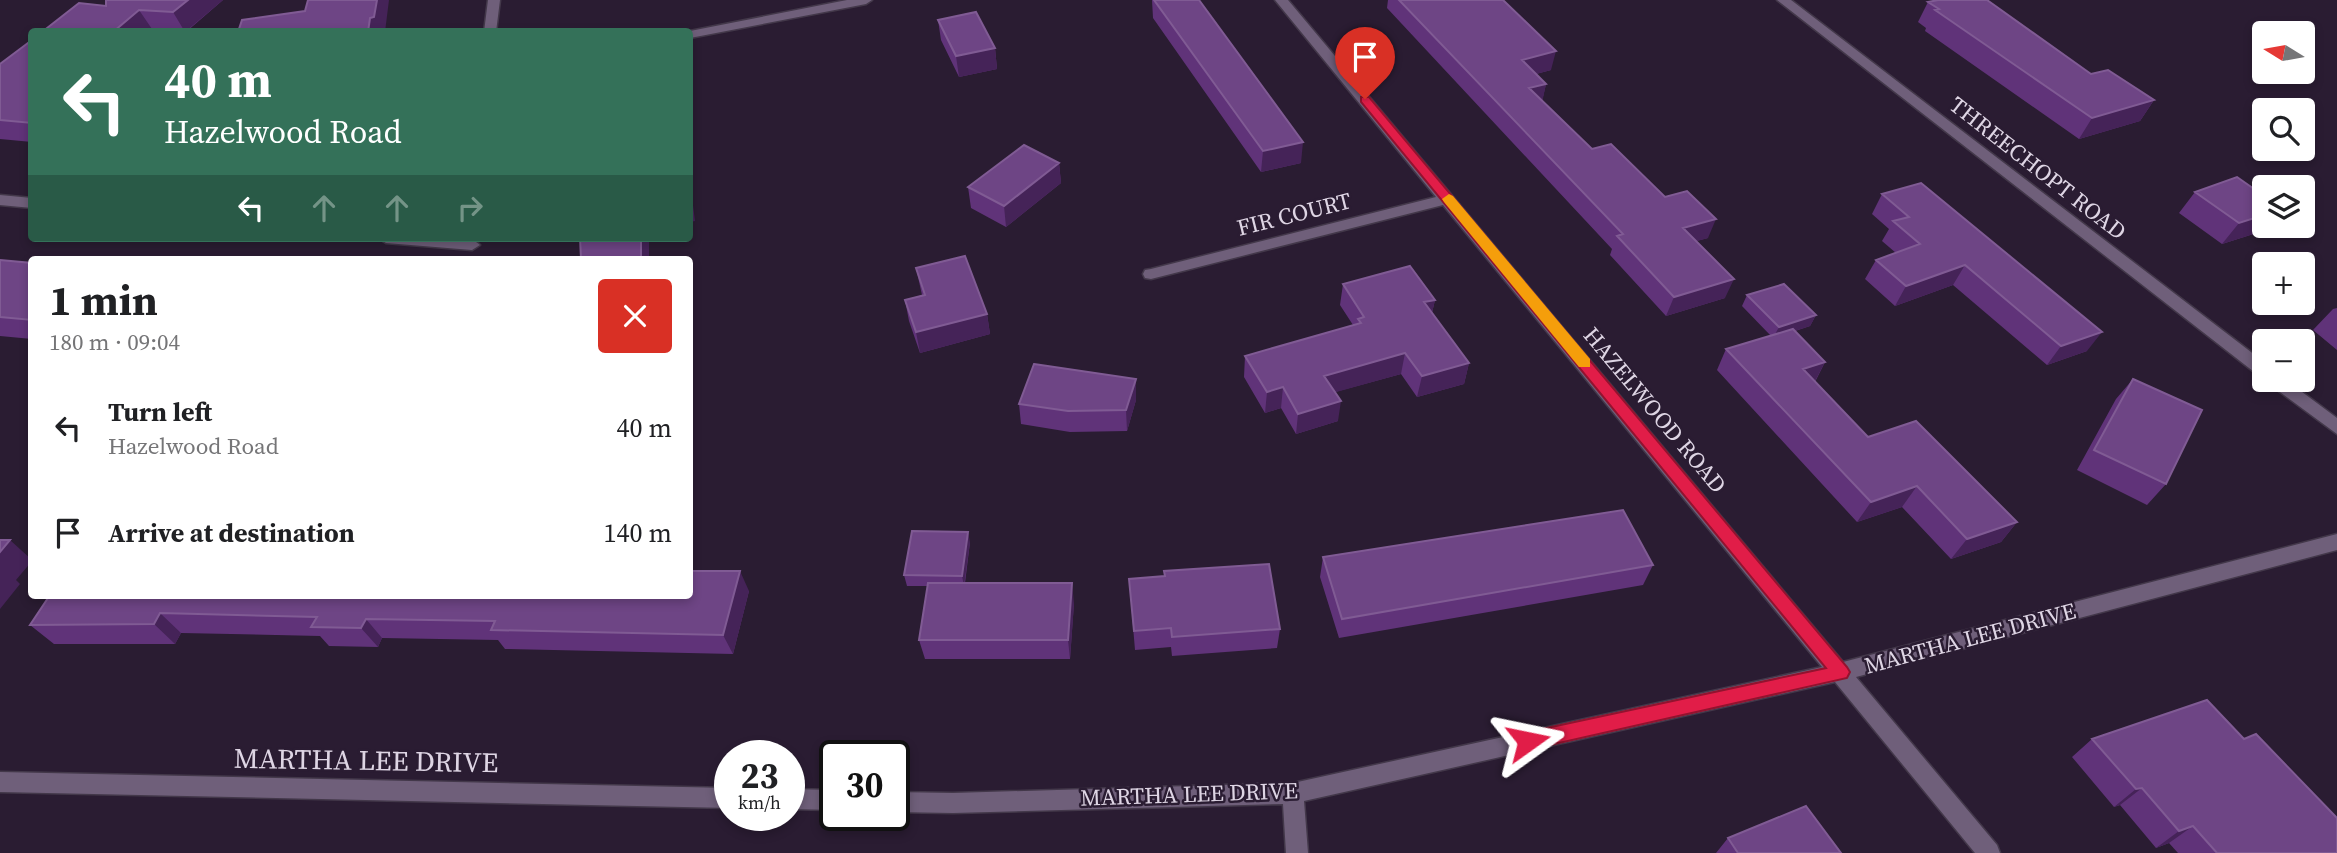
<!DOCTYPE html>
<html lang="en">
<head>
<meta charset="utf-8">
<style>
	:root { --surface:#fff; --page:#f6f6f6; --text:#202124; --muted:#757577 }
	body { margin:0; font-family:"Source Serif 4",serif; background:var(--page); color:var(--text); height:100vh; display:flex; flex-direction:column; font-size:26px; white-space:nowrap }
	* { box-sizing:border-box; margin:0 }
	p { font-size:23px; color:var(--muted) }
	.icon { flex:none; width:38px; height:38px; fill:none; stroke:currentColor; stroke-width:2; stroke-linecap:round; stroke-linejoin:round }
	.map { position:relative; flex:1; overflow:hidden }
	.side { position:absolute; left:28px; top:256px; width:665px; height:343px; display:flex; flex-direction:column; background:var(--surface); border-radius:7px; box-shadow:0 4px 10px #0003 }
	.side>* { flex:none }
	.hud { position:absolute; left:28px; top:28px; width:665px; height:214px; border-radius:7px; box-shadow:0 4px 10px #0003; background:#347159; color:#fff; overflow:hidden }
	.needle { width:46px; rotate:281deg }
	.buttons { position:absolute; left:2252px; top:21px; display:grid; gap:14px }
	.buttons a { display:grid; place-items:center; width:63px; height:63px; border-radius:7px; background:var(--surface); box-shadow:0 4px 10px #0003; font-size:35px }
	.speed { position:absolute; left:714px; top:740px; display:flex; gap:14px; font-size:35px; font-weight:700; text-align:center }
	.speed>* { display:grid; place-content:center; width:91px; height:91px; border-radius:50%; background:var(--surface); box-shadow:0 4px 10px #0003; line-height:1 }
	.speed small { font-size:18px; font-weight:400 }
	.speed .limit { border:4px solid #111; border-radius:10px; background:#fff; color:#111 }
	.pin { position:absolute; display:grid; place-items:center; width:60px; height:60px; color:#fff; margin:-72px -30px; border-radius:50% 50% 50% 0; rotate:-45deg; box-shadow:0 0 7px #0007 }
	.pin .icon { rotate:45deg }
	.me { position:absolute; width:77px; margin:-38px; rotate:78deg; stroke-linejoin:round; filter:drop-shadow(0 0 5px #0008) }
	.turn { display:flex; align-items:center; gap:24px; height:147px; padding:0 21px; font-size:32px }
	.turn .icon { width:91px; height:91px; stroke-width:2.5 }
	.turn b { display:block; font-size:49px; line-height:60px }
	.lanes { display:flex; align-items:center; height:66px; padding:0 21px; background:#0003; justify-content:center; gap:35px; direction:ltr }
	.lanes .off { opacity:.35 }
	.round { display:grid; place-items:center; flex:none; width:74px; height:74px; border-radius:7px; background:var(--page) }
	.overview { display:flex; align-items:center; justify-content:space-between; height:119px; padding:0 21px }
	h1 { font-size:42px; font-weight:700; line-height:52px }
	ul { padding:0; list-style:none }
	li { display:flex; align-items:center; gap:21px; height:105px; padding:0 21px }
	li div { flex:1 }
	li b { display:block; font-size:26px }
	li em { font-style:normal }
	.map>svg:first-child { display:block }
	.lines { fill:none; stroke-linecap:round; stroke-linejoin:round }
	.minor-casing { stroke:#43384a; stroke-width:3 }
	.minor { fill:#6f5f7a; fill-rule:evenodd }
	.wall { fill:#603379 }
	.shaded-wall { fill:#452358 }
	.building { fill:#6e4585; stroke:#805b94; stroke-width:2 }
	.route { fill:#e11d48; stroke:#92132f; stroke-width:2 }
	.slow { fill:#f59e0b }
	.labels { text-anchor:middle; stroke-width:5; stroke-linejoin:round; paint-order:stroke }
	.street-label { font-size:23px; fill:#ded5e4; stroke:#2a1c32 }
	.near-street-label { font-size:28px; fill:#ded5e4; stroke:#2a1c32 }
</style>
</head>
<body>
<div class="map">
<svg width="2337" height="853" viewBox="0 0 2337 853">
	<rect width="100%" height="100%" fill="#2a1c32"/>
	<g class="lines">
		<defs>
			<path id="minor" d="M 488,0 L 500,0 L 496,32 L 484,32 Z
				M 847,0 L 872,0 L 866,4 L 690,38 L 690,32 L 685,32 Z
				M 1275,0 L 1288,0 L 1843,662 L 2337,534 L 2337,550 L 1856,677 L 1997,845 L 2000,853 L 1975,853 L 1835,682 L 1304,801 L 1308,853 L 1286,853 L 1283,804 L 953,813 L 894,812 L 894,792 L 953,793 L 1293,783 L 1822,667 L 1443,205 L 1151,279 L 1145,278 L 1143,274 L 1145,270 L 1151,269 L 1436,197 Z
				M 1777,0 L 1791,0 L 2264,362 L 2264,377 L 2258,375 Z
				M 0,195 L 32,198 L 32,208 L 0,205 Z
				M 378,238 C 398,238 468,232 480,245 L 472,250 L 386,243 Z
				M 2267,380 L 2286,380 L 2337,418 L 2337,434 L 2269,384 Z
				M 0,772 L 730,788 L 730,808 L 0,792 Z
				M 789,789 L 835,790 L 835,810 L 789,809 Z"/>
		</defs>
		<use href="#minor" class="minor-casing"/>
		<use href="#minor" class="minor"/>
	</g>
	<path class="wall" d="M 106,0 L 223,0 L 186,32 L 152,29 L 149,32 L 42,32 L 106,6 Z
		M 1152,0 L 1199,0 L 1301,163 L 1261,172 L 1153,18 Z
		M 1388,0 L 1503,0 L 1551,70 L 1536,74 L 1546,84 L 1542,101 L 1592,149 L 1708,238 L 1696,241 L 1725,298 L 1666,316 L 1610,255 L 1612,249 L 1387,8 Z
		M 1928,2 L 2091,74 L 2154,100 L 2140,121 L 2079,139 L 1925,31 L 1926,28 L 1918,22 Z
		M 938,20 L 995,48 L 997,69 L 959,77 L 941,40 Z
		M 32,40 L 32,142 L 0,139 L 0,64 Z
		M 1059,163 L 1061,183 L 1006,227 L 971,208 L 968,187 Z
		M 2195,192 L 2264,226 L 2269,226 L 2266,230 L 2222,244 L 2179,213 Z
		M 1882,194 L 2087,351 L 2047,365 L 1953,285 L 1895,306 L 1865,279 L 1876,260 L 1896,253 L 1882,241 L 1889,229 L 1872,214 Z
		M 0,260 L 32,263 L 32,339 L 0,336 Z
		M 916,268 L 987,314 L 990,334 L 920,353 L 909,321 L 905,300 L 922,295 Z
		M 1343,284 L 1435,300 L 1432,313 L 1469,363 L 1464,384 L 1417,397 L 1401,374 L 1335,392 L 1338,421 L 1296,434 L 1281,408 L 1265,413 L 1244,377 L 1245,356 L 1353,325 L 1340,305 Z
		M 1747,295 L 1816,315 L 1810,326 L 1795,331 L 1825,362 L 1815,382 L 1868,437 L 2017,522 L 2001,542 L 1951,559 L 1902,507 L 1857,522 L 1717,370 L 1726,349 L 1771,336 L 1742,306 Z
		M 2337,308 L 2337,350 L 2313,330 L 2333,309 Z
		M 2133,379 L 2166,484 L 2147,505 L 2077,470 L 2116,399 Z
		M 1136,400 L 1127,431 L 1070,432 L 1021,424 L 1019,404 Z
		M 970,542 L 965,583 L 1074,603 L 1070,659 L 925,659 L 919,640 L 928,586 L 907,586 L 904,575 Z
		M 1323,557 L 1653,565 L 1643,585 L 1339,638 L 1320,577 Z
		M 1129,579 L 1280,629 L 1277,648 L 1172,656 L 1171,647 L 1135,650 Z
		M 749,591 L 733,654 L 505,649 L 498,640 L 382,638 L 378,647 L 329,646 L 320,636 L 181,633 L 175,644 L 54,644 L 30,625 L 50,595 Z
		M 2092,739 L 2337,853 L 2178,853 L 2169,843 L 2156,848 L 2120,805 L 2114,807 L 2072,757 Z
		M 1728,838 L 1841,853 L 1716,853 Z"/>
	<path class="shaded-wall" d="M 188,0 L 223,0 L 185,32 L 173,12 Z
		M 377,0 L 389,0 L 385,32 L 368,32 L 370,18 Z
		M 139,10 L 152,29 L 149,32 L 113,32 Z
		M 995,48 L 997,69 L 959,77 L 956,56 Z
		M 1556,51 L 1551,70 L 1518,79 L 1522,60 Z
		M 1546,84 L 1542,103 L 1529,88 Z
		M 2154,100 L 2140,121 L 2079,139 L 2092,118 Z
		M 1303,142 L 1301,163 L 1261,172 L 1263,151 Z
		M 1059,163 L 1061,183 L 1006,227 L 1004,206 Z
		M 690,182 L 695,221 L 690,222 Z
		M 2264,215 L 2264,226 L 2269,226 L 2266,230 L 2222,244 L 2239,223 Z
		M 1716,219 L 1708,238 L 1676,247 L 1683,228 Z
		M 641,238 L 649,238 L 649,259 L 641,259 Z
		M 1965,265 L 1953,285 L 1895,306 L 1906,286 Z
		M 1734,279 L 1725,298 L 1666,316 L 1674,297 Z
		M 1435,300 L 1430,321 L 1424,302 Z
		M 987,314 L 990,334 L 920,353 L 916,332 Z
		M 1816,315 L 1810,326 L 1773,338 L 1779,327 Z
		M 2102,332 L 2087,351 L 2047,365 L 2061,346 Z
		M 1405,353 L 1401,374 L 1322,396 L 1324,376 Z
		M 1825,362 L 1814,383 L 1803,369 Z
		M 1469,363 L 1464,384 L 1417,397 L 1422,376 Z
		M 1136,379 L 1136,400 L 1127,431 L 1126,410 Z
		M 1283,387 L 1281,408 L 1265,413 L 1267,392 Z
		M 1341,401 L 1338,421 L 1296,434 L 1298,414 Z
		M 1917,486 L 1902,507 L 1857,522 L 1871,502 Z
		M 2017,522 L 2001,542 L 1951,559 L 1967,539 Z
		M 968,532 L 970,542 L 964,586 L 962,576 Z
		M 10,540 L 32,560 L 32,561 L 16,580 L 20,584 L 0,609 L 0,552 Z
		M 740,571 L 749,591 L 733,654 L 723,635 Z
		M 1072,583 L 1074,603 L 1070,659 L 1068,640 Z
		M 160,613 L 181,633 L 175,644 L 154,624 Z
		M 366,619 L 382,638 L 378,647 L 361,628 Z
		M 2142,788 L 2120,805 L 2114,807 L 2136,789 Z
		M 2193,826 L 2169,843 L 2156,848 L 2179,831 Z"/>
	<path class="building" d="M 106,0 L 188,0 L 173,12 L 139,10 L 113,32 L 42,32 L 79,3 L 106,6 Z
		M 308,0 L 377,0 L 374,17 L 370,18 L 368,32 L 238,32 L 242,20 L 305,11 Z
		M 1154,0 L 1199,0 L 1303,142 L 1263,151 Z
		M 1399,0 L 1503,0 L 1556,51 L 1522,60 L 1546,84 L 1529,88 L 1592,149 L 1611,144 L 1665,197 L 1687,191 L 1716,219 L 1683,228 L 1734,279 L 1674,297 L 1617,236 L 1623,234 Z
		M 1938,0 L 1987,0 L 2091,74 L 2108,70 L 2154,100 L 2092,118 L 1935,10 L 1939,9 L 1928,2 Z
		M 976,12 L 995,48 L 956,56 L 938,20 Z
		M 32,40 L 32,123 L 0,120 L 0,64 Z
		M 1024,145 L 1059,163 L 1004,206 L 968,187 Z
		M 2237,177 L 2264,196 L 2264,215 L 2239,223 L 2195,192 Z
		M 1921,183 L 2102,332 L 2061,346 L 1965,265 L 1906,286 L 1876,260 L 1920,244 L 1893,221 L 1909,217 L 1882,194 Z
		M 580,238 L 641,238 L 641,259 L 581,259 Z
		M 965,256 L 987,314 L 916,332 L 905,300 L 925,295 L 916,268 Z
		M 0,260 L 32,263 L 32,320 L 0,317 Z
		M 1410,266 L 1435,300 L 1424,302 L 1469,363 L 1422,376 L 1405,353 L 1324,376 L 1341,401 L 1298,414 L 1283,387 L 1267,392 L 1245,356 L 1361,323 L 1358,319 L 1364,317 L 1343,284 Z
		M 1784,284 L 1816,315 L 1779,327 L 1747,295 Z
		M 1793,329 L 1825,362 L 1803,369 L 1868,437 L 1916,421 L 2017,522 L 1967,539 L 1917,486 L 1871,502 L 1726,349 Z
		M 1034,364 L 1136,379 L 1126,410 L 1068,411 L 1019,404 Z
		M 2133,379 L 2202,410 L 2166,484 L 2094,450 Z
		M 1623,510 L 1653,565 L 1342,619 L 1323,557 Z
		M 912,531 L 968,532 L 962,576 L 904,575 Z
		M 0,540 L 10,540 L 0,552 Z
		M 1269,564 L 1280,629 L 1172,637 L 1171,628 L 1134,631 L 1129,579 L 1165,576 L 1164,571 Z
		M 690,571 L 740,571 L 723,635 L 491,630 L 495,621 L 366,619 L 361,628 L 311,627 L 317,617 L 160,613 L 154,624 L 30,625 L 50,595 L 690,595 Z
		M 928,583 L 1072,583 L 1068,640 L 919,640 Z
		M 2207,700 L 2244,739 L 2256,734 L 2337,818 L 2337,853 L 2217,853 L 2193,826 L 2179,831 L 2142,788 L 2136,789 L 2092,739 Z
		M 1806,806 L 1841,853 L 1738,853 L 1728,838 Z"/>
	<path class="route" d="M 1361,97 L 1369,97 L 1847,667 L 1850,672 L 1847,678 L 1528,750 L 1521,747 L 1518,741 L 1521,735 L 1528,732 L 1826,668 L 1361,102 Z"/>
	<path class="slow" d="M 1449,194 L 1453,196 L 1590,359 L 1590,367 L 1579,367 L 1444,202 L 1442,199 Z"/>
	<g class="labels">
		<g class="street-label">
			<text transform="translate(2038 168) rotate(38)" y="8">THREECHOPT ROAD</text>
			<text transform="translate(1294 214) rotate(-14)" y="8">FIR COURT</text>
			<text transform="translate(1655 410) rotate(50)" y="8">HAZELWOOD ROAD</text>
			<text transform="translate(1970 638) rotate(-15)" y="8">MARTHA LEE DRIVE</text>
			<text transform="translate(1189 794) rotate(-2)" y="8">MARTHA LEE DRIVE</text>
		</g>
		<g class="near-street-label">
			<text transform="translate(366 760) rotate(1)" y="10">MARTHA LEE DRIVE</text>
		</g>
	</g>
</svg>
<div class="buttons">
<a><svg class="needle" viewBox="-14 -14 28 28"><path d="M0-13l5 13h-10z" fill="#e53935"/><path d="M0 13l5-13h-10z" fill="#757577"/></svg></a>
<a><svg class="icon" aria-label="search" viewBox="0 0 24 24"><circle cx="10" cy="10" r="6"/><path d="M15 15l6 6"/></svg></a>
<a><svg class="icon" aria-label="layers" viewBox="0 0 24 24"><path d="M12 4l9 5-9 5-9-5zM3 14l9 5 9-5"/></svg></a>
<a>+</a>
<a>−</a>
</div>
<div class="speed"><div>23<small>km/h</small></div><div class="limit">30</div></div>
<div class="pin" style="left:1365px;top:99px;background:#d93025"><svg class="icon" aria-label="arrive" viewBox="0 0 24 24"><path d="M6 21V4h12l-3 4 3 4H6"/></svg></div>
<svg class="me" style="left:1528px;top:741px" viewBox="-20 -20 40 40"><path d="M0-17L14 15 0 8-14 15z" fill="#e11d48" stroke="#fff" stroke-width="4"/></svg>
<div class="hud">
<div class="turn"><svg class="icon" aria-label="left" viewBox="0 0 24 24"><path d="M17 20v-9H6M10 6l-5 5 5 5"/></svg><div><b>40 m</b>Hazelwood Road</div></div>
<div class="lanes"><svg class="icon" aria-label="left" viewBox="0 0 24 24"><path d="M17 20v-9H6M10 6l-5 5 5 5"/></svg><svg class="icon off" aria-label="ahead" viewBox="0 0 24 24"><path d="M12 20V5M6 11l6-6 6 6"/></svg><svg class="icon off" aria-label="ahead" viewBox="0 0 24 24"><path d="M12 20V5M6 11l6-6 6 6"/></svg><svg class="icon off" aria-label="right" viewBox="0 0 24 24"><path d="M7 20v-9h11M14 6l5 5-5 5"/></svg></div>
</div>
<section class="side">
<div class="overview"><div><h1>1 min</h1><p>180 m · 09:04</p></div><a class="round" style="background:#d93025;color:#fff"><svg class="icon" aria-label="close" viewBox="0 0 24 24"><path d="M6 6l12 12M18 6L6 18"/></svg></a></div>
<ul>
<li><svg class="icon" aria-label="left" viewBox="0 0 24 24"><path d="M17 20v-9H6M10 6l-5 5 5 5"/></svg><div><b>Turn left</b><p>Hazelwood Road</p></div><em>40 m</em></li>
<li><svg class="icon" aria-label="arrive" viewBox="0 0 24 24"><path d="M6 21V4h12l-3 4 3 4H6"/></svg><div><b>Arrive at destination</b></div><em>140 m</em></li>
</ul>
</section>
</div>
</body>
</html>
